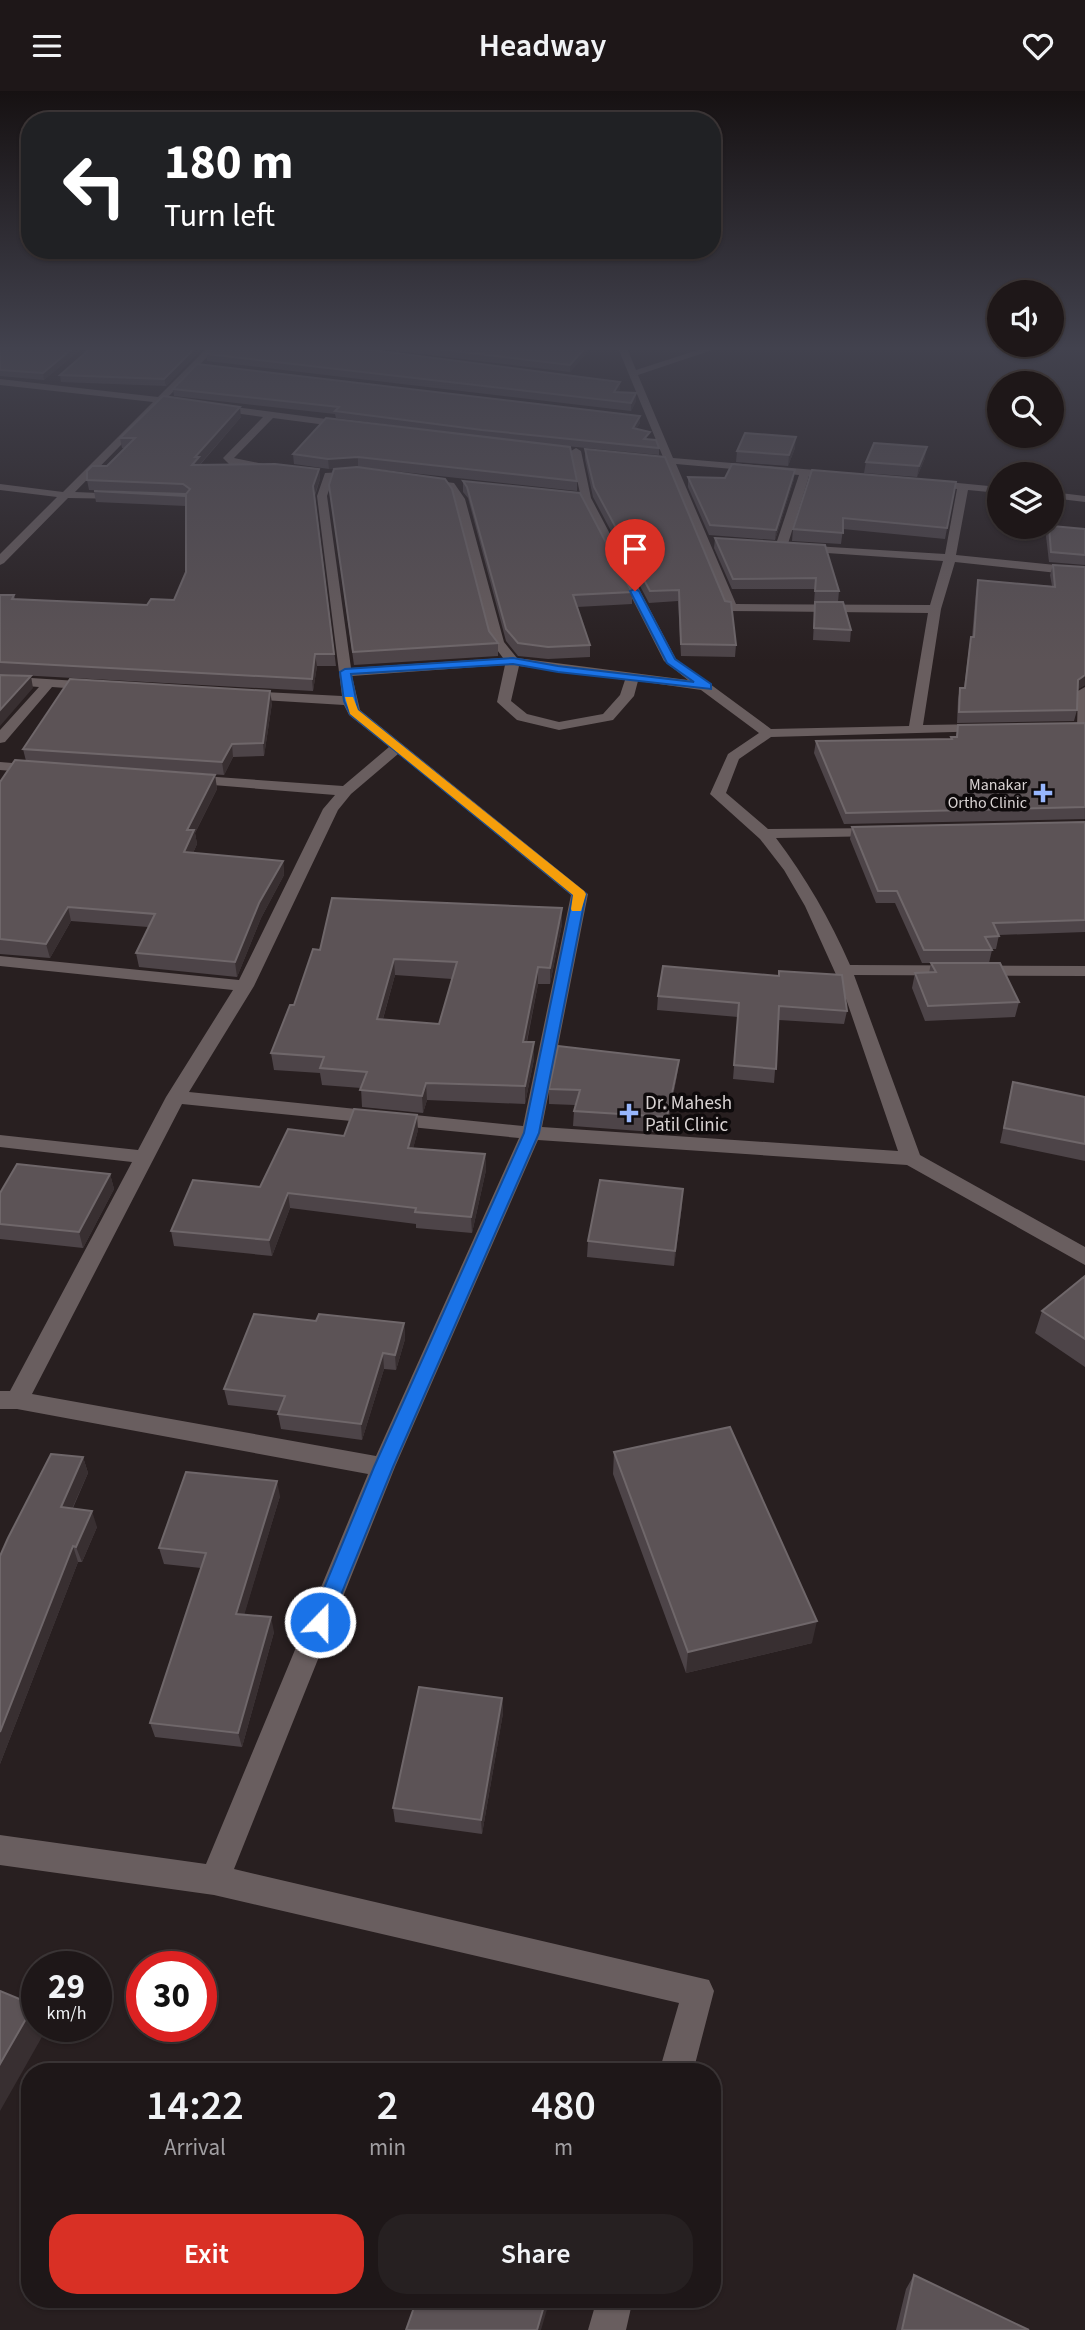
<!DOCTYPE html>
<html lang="en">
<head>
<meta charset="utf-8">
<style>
	:root { --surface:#1e1718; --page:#262021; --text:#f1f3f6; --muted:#a19fa2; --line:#3c3637; --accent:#d93025 }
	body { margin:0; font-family:"Source Sans 3",sans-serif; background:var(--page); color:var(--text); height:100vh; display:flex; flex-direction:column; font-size:26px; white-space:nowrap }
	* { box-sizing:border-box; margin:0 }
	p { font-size:23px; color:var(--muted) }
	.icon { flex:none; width:38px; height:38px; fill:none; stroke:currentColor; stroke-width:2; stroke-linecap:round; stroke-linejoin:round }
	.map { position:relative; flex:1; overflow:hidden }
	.sheet { position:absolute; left:21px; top:1972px; width:700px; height:245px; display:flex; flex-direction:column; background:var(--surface); border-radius:28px; box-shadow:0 2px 5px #0004,0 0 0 2px var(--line) }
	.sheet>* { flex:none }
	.banner { position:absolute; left:21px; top:21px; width:700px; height:147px; border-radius:28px; box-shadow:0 2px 5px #0004,0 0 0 2px var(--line); background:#202124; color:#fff; overflow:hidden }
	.buttons { position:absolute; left:987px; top:189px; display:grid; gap:14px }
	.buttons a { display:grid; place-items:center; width:77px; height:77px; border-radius:50%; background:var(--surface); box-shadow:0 2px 5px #0004,0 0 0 2px var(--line); font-size:35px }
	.speed { position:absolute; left:21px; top:1860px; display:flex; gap:14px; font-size:35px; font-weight:700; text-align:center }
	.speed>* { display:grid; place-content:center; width:91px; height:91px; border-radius:50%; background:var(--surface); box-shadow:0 2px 5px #0004,0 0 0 2px var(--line); line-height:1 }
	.speed small { font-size:18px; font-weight:400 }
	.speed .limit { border:10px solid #d22; background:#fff; color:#111 }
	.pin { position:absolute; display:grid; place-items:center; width:60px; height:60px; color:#fff; margin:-72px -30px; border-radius:50% 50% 50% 0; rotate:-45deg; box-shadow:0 0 7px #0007 }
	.pin .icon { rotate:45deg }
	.me { position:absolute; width:77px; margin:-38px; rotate:22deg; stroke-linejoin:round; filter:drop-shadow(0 0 5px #0008) }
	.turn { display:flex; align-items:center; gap:24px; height:147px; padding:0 28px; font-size:32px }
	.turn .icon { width:91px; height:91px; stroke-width:2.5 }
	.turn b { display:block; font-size:49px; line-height:60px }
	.eta { display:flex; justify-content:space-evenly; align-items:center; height:119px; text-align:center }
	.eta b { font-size:42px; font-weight:600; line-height:49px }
	.action { display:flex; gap:14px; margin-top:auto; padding:14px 28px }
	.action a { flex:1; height:80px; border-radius:28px; background:var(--accent); color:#fff; font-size:28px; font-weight:600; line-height:80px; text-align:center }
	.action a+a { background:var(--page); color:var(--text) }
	header { display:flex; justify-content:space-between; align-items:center; height:91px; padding:0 28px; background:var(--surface); font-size:32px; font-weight:600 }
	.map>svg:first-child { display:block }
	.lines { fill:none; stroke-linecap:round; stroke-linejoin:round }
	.street { fill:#695e5f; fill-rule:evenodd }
	.wall { fill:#4d4448; fill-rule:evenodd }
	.shaded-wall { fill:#382f31 }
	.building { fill:#5c5356; stroke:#6f676a; stroke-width:2; fill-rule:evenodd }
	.route { fill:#1a73e8; stroke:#114b97; stroke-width:2 }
	.slow { fill:#f59e0b }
	.poi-dot { fill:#97b6fd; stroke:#0e0a0b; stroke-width:2.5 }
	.labels { text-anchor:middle; stroke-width:7; stroke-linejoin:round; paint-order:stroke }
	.far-poi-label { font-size:16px; fill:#d9d3d3; stroke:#0e0a0b; text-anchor:end }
	.poi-label { font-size:19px; fill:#d9d3d3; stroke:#0e0a0b; text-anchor:start }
</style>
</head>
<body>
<header><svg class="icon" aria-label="menu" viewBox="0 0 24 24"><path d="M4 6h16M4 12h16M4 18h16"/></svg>Headway<svg class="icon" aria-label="heart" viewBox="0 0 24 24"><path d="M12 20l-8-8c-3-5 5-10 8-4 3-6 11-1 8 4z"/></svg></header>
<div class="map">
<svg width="1085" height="2239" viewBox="0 0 1085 2239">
	<rect width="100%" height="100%" fill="#281f20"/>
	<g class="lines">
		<path class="street" d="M 207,257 L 216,257 L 167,307 L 349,331 L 354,334 L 349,337 L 273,327 L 234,367 L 273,375 L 274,377 L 269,380 L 230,374 L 223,367 L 263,326 L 162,312 L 75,401 L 123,403 L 128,406 L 127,408 L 68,407 L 4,472 L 0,474 L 0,463 L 57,406 L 0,399 L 0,393 L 63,401 L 153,311 L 0,294 L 0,288 L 158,306 Z
			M 618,257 L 627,257 L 636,279 L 704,257 L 718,257 L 638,284 L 673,367 L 839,381 L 844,384 L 839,387 L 809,385 L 787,456 L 781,459 L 775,456 L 799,384 L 676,373 L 736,513 L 930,514 L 943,470 L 798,460 L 792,457 L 798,454 L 945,463 L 957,398 L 923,394 L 923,390 L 927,389 L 999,396 L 999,402 L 968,399 L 956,464 L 1085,477 L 1085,485 L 955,471 L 941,518 L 923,634 L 985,633 L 992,637 L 990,640 L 771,646 L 739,668 L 726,702 L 768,738 L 886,737 L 888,740 L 880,745 L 776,747 C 806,787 830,828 850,874 L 1085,875 L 1085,885 L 854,884 L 920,1064 L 1085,1156 L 1085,1174 L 907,1074 L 538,1049 L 395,1376 L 234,1778 L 709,1889 L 714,1900 L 693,1981 L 659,1981 L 679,1912 L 214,1804 L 0,1774 L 0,1744 L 206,1773 L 368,1383 L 17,1318 L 0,1318 L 0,1300 L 10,1300 L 132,1071 L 0,1056 L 0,1044 L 138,1059 L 166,1006 L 233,899 L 0,875 L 0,865 L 239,889 L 323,718 L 335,704 L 188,692 L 181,688 L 188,684 L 343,695 L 389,656 L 349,624 L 344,614 L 244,608 L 237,604 L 244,600 L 342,605 L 317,405 L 325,382 L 360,380 L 365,383 L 360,386 L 333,387 L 327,405 L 351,577 L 503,567 L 492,552 L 455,408 L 447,397 L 419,393 L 418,391 L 423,388 L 454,392 L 465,408 L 504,551 L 517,567 L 688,589 L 664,570 L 581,407 L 571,360 L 576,357 L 581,360 L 591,407 L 676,568 L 771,638 L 909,635 L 928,522 L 727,520 L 665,372 L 638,370 L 633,367 L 638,364 L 663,366 ZM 505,574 L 497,611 L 517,629 L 559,639 L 613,629 L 634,605 L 638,590 L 701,599 L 759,642 L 728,663 L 710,703 L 760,748 L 784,779 L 805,815 L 843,899 L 898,1060 L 542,1036 L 588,803 L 360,619 L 352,585 ZM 519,575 L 625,589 L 620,604 L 603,623 L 559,631 L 527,623 L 511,610 ZM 398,663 L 571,804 L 523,1035 L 189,1001 L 254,895 L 338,719 L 351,703 ZM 182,1013 L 519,1047 L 376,1365 L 32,1303 Z
			M 1052,401 L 1085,405 L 1085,411 L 1052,407 Z
			M 0,585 L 93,591 L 100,595 L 93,599 L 52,596 L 5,651 L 0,652 L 0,639 L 39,596 L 0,593 Z
			M 1085,596 L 1085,641 L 1084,641 L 1077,637 L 1078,600 Z
			M 0,671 L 37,674 L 44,678 L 37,682 L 0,679 Z
			M 597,2208 L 633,2208 L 626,2239 L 588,2239 Z"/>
	</g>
	<path class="wall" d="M 0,257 L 82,257 L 44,289 L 0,285 Z
		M 91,257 L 203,257 L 166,295 L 61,291 L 60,284 Z
		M 372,257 L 591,257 L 570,281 Z
		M 207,263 L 620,291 L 620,298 L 618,301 L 636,302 L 636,310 L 631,320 L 207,270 Z
		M 173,298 L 640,325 L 640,332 L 636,338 L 659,357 L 659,364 L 514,350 L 577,390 L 577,400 L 357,376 L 489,540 L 498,552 L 498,565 L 354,574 L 329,394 L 356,377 L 329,378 L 294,373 L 293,363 L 422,338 L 336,327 L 335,323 L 174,305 Z
		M 241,326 L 200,374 L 319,378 L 320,388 L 315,405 L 336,575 L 317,575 L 313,600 L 0,583 L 0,504 L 14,504 L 15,508 L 147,514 L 174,509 L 186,481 L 186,415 L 96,411 L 94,400 L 164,402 L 89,399 L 87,389 L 107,375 L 126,357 L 122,357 L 120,347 Z
		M 795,357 L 788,375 L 736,371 L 737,360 Z
		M 585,358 L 736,554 L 735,566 L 681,565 L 678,510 L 649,512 L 593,406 L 585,368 Z
		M 925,367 L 917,386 L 864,382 L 866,371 Z
		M 688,386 L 794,388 L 775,449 L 709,444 L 688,396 Z
		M 463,390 L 632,501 L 632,513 L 577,516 L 590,554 L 590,566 L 548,568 L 518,565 L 506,550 L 468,407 L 463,401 Z
		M 956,391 L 945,448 L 843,438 L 841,453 L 792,450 L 793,438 Z
		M 1048,436 L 1085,438 L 1085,474 L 1049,471 L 1046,445 Z
		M 715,447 L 825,454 L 839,500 L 838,511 L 814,511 L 815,498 L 732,498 L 714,457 Z
		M 1053,474 L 1085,476 L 1085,594 L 1078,598 L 1077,619 L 1074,630 L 957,632 L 958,608 L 960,597 L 964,597 L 969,557 L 971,546 L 972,546 L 976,500 L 978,489 L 1052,495 L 1050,484 Z
		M 815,511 L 851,539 L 850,551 L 813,549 Z
		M 272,612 L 264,665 L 233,666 L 224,684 L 26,670 L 23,658 Z
		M 1085,632 L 1085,728 L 844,733 L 814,662 L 816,650 L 951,648 L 951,646 L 956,646 L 958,634 Z
		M 215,684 L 217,698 L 195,742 L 197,753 L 193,762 L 283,770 L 284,784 L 261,827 L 237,886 L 139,876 L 136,862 L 148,836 L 71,830 L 50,867 L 0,863 L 0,691 Z
		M 1085,731 L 1085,841 L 999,844 L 996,858 L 991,858 L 992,859 L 989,872 L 922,872 L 895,812 L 876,812 L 850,748 L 852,736 Z
		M 562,817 L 562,833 L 550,893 L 538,893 L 527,951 L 534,968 L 525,1013 L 427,1009 L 423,1022 L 362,1016 L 361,997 L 322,994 L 320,982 L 274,979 L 271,962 L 320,859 ZM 395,884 L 452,888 L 439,933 L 383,928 Z
		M 931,872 L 1019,911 L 1015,926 L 925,930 L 912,897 L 915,882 L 929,882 Z
		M 778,885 L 847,920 L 844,933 L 779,929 L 774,992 L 733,988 L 738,926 L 657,919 L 658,905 Z
		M 679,969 L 677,984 L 666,1042 L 573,1035 L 574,1020 L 575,1014 L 549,1013 L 549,998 Z
		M 1013,991 L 1085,1006 L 1085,1070 L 1000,1052 Z
		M 418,1039 L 413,1057 L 485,1063 L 486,1079 L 472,1142 L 416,1137 L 416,1133 L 290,1117 L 272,1165 L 174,1155 L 171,1140 L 260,1096 L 344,1045 Z
		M 110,1083 L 114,1098 L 83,1157 L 0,1148 L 0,1102 Z
		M 682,1114 L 674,1175 L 587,1166 L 588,1150 Z
		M 1085,1185 L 1085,1276 L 1035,1242 L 1042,1220 Z
		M 316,1230 L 404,1232 L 405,1248 L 396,1279 L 384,1278 L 362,1349 L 281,1338 L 278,1323 L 279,1320 L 228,1314 L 224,1298 Z
		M 614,1361 L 812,1552 L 686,1582 L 613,1383 Z
		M 83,1366 L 88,1382 L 73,1417 L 97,1436 L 82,1471 L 78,1471 L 0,1673 L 0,1465 Z
		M 280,1405 L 244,1523 L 274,1541 L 242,1656 L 155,1646 L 150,1632 L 201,1477 L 164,1473 L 159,1457 Z
		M 502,1607 L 503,1622 L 482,1743 L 395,1731 L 393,1717 Z
		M 914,2184 L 1029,2239 L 896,2239 L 906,2198 Z"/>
	<path class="shaded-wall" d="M 73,257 L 82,257 L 44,289 L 43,282 Z
		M 195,257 L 203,257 L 166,295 L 164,288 Z
		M 585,257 L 591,257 L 570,281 L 570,274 Z
		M 620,291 L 620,298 L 614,308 L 614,301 Z
		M 636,302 L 636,310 L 631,320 L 631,312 Z
		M 240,316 L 241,326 L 200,373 L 200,377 L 192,374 L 195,366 Z
		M 640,325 L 640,332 L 633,344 L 633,337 Z
		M 796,346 L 795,357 L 788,375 L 789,364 Z
		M 927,356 L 925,367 L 917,386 L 919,375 Z
		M 358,366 L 358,376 L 329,378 L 328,368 Z
		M 319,378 L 320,388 L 314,405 L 313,395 Z
		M 795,379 L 794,388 L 775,449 L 776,439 Z
		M 315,563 L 317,575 L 313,600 L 312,588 Z
		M 1085,584 L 1085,594 L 1075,600 L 1078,589 Z
		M 31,585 L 33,597 L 0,635 L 0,619 Z
		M 270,600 L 272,612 L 264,665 L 263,652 Z
		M 232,653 L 233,666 L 224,684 L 222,671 Z
		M 215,684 L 217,698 L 195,742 L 197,753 L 187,775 L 184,761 L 187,739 Z
		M 283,770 L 284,784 L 261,827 L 237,886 L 235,871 L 259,812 Z
		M 68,816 L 71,830 L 50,867 L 46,853 Z
		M 562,817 L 562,833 L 550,893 L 550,877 Z
		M 394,868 L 395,884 L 378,945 L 377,928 Z
		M 538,876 L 538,893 L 523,968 L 523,951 Z
		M 534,951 L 534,968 L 525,1013 L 525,995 Z
		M 679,969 L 677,984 L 666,1042 L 667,1026 Z
		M 426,992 L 427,1009 L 423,1022 L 422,1005 Z
		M 417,1024 L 418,1039 L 409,1073 L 408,1057 Z
		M 485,1063 L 486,1079 L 472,1142 L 471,1126 Z
		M 110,1083 L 114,1098 L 83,1157 L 79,1141 Z
		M 683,1098 L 682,1114 L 674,1175 L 675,1160 Z
		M 288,1102 L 290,1117 L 272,1165 L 269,1149 Z
		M 404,1232 L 405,1248 L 396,1279 L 395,1264 Z
		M 383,1262 L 384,1278 L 362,1349 L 361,1333 Z
		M 83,1366 L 88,1382 L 66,1431 L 61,1416 Z
		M 277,1390 L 280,1405 L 240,1538 L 236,1523 Z
		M 92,1420 L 97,1436 L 82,1471 L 76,1456 Z
		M 73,1455 L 78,1471 L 0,1673 L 0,1641 Z
		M 271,1526 L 274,1541 L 242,1656 L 238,1642 Z
		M 817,1530 L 812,1552 L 686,1582 L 688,1561 Z
		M 502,1607 L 503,1622 L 482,1743 L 481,1729 Z
		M 34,1914 L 37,1919 L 37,1936 L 46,1936 L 47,1937 L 0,2020 L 0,1973 Z
		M 546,2208 L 550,2208 L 541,2239 L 537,2239 Z"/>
	<path class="building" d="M 0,257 L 73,257 L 43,282 L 0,279 Z
		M 91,257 L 195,257 L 164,288 L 60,284 Z
		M 212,257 L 357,257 L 620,291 L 614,301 L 636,302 L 631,312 L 207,263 Z
		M 429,257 L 585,257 L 570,274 Z
		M 197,273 L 640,325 L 633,337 L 650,341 L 644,348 L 656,349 L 659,357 L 482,339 L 335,320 L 339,316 L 173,298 Z
		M 163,305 L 240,316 L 195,366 L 199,366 L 192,374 L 275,373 L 319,378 L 313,395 L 334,563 L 315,563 L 312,588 L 0,571 L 0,504 L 14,504 L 12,508 L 147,514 L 151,508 L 174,509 L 186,481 L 186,405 L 94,400 L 186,403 L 190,398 L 183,393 L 87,389 L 87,380 L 92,375 L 107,375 L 135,347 L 120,347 Z
		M 326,327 L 570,356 L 577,390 L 358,366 L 328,368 L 293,363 Z
		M 745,342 L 796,346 L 789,364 L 737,360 Z
		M 874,352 L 927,356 L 919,375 L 866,371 Z
		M 585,358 L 665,366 L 725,510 L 731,511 L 736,554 L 681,553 L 679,499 L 650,500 L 594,396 Z
		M 732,373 L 795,379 L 776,439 L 710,434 L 688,386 L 725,387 Z
		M 357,376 L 445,388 L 452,398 L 489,540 L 498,552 L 353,561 L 329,394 L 334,378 Z
		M 812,379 L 956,391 L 947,437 L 843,427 L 843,442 L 793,438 Z
		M 463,390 L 580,402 L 632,501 L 573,504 L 590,554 L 548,556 L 518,552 L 506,538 L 467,396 Z
		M 1052,435 L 1085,438 L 1085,464 L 1051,461 L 1049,436 Z
		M 715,447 L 825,454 L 839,500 L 815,500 L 816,487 L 733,488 Z
		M 1053,474 L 1085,476 L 1085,584 L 1078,589 L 1077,619 L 959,621 L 960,597 L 965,597 L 971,546 L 974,546 L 978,489 L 1055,496 Z
		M 815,511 L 843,511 L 851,539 L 814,537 Z
		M 0,584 L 31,585 L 0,619 Z
		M 70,588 L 270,600 L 263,652 L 232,653 L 222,671 L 23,658 Z
		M 1085,632 L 1085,716 L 846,722 L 816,650 L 952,648 L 951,646 L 957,646 L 958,634 Z
		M 15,669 L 215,684 L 187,739 L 194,739 L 184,761 L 283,770 L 259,812 L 235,871 L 136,862 L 155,823 L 68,816 L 46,853 L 0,848 L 0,691 Z
		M 1085,731 L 1085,829 L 993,832 L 999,845 L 985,846 L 992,859 L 924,859 L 897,800 L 878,800 L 852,736 Z
		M 332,807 L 562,817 L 550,877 L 538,876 L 523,951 L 534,951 L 525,995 L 426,992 L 422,1005 L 360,999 L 367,981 L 320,977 L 324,966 L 271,962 L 290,914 L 294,914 L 313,858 L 320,859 ZM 394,868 L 457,871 L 439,933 L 377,928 Z
		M 931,872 L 1000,872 L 1019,911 L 928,915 L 915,882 L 936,881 Z
		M 663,875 L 779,885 L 779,880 L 842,884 L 847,920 L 779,915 L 776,978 L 734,974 L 739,912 L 658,905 Z
		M 558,955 L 679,969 L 667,1026 L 574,1020 L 580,999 L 549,998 Z
		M 1013,991 L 1085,1006 L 1085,1053 L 1004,1037 Z
		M 354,1018 L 417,1024 L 408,1057 L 485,1063 L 471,1126 L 415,1121 L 416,1117 L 288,1102 L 269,1149 L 171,1140 L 193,1089 L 260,1096 L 288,1038 L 344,1045 Z
		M 17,1073 L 110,1083 L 79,1141 L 0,1133 L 0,1102 Z
		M 600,1089 L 683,1098 L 675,1160 L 588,1150 Z
		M 1085,1185 L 1085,1248 L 1042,1220 Z
		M 254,1223 L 316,1230 L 319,1223 L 404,1232 L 395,1264 L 383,1262 L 361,1333 L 278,1323 L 285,1305 L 224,1298 Z
		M 730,1336 L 817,1530 L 688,1561 L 614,1361 Z
		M 51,1363 L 83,1366 L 61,1416 L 92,1420 L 76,1456 L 73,1455 L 0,1641 L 0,1465 L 8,1447 Z
		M 186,1381 L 277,1390 L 236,1523 L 271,1526 L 238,1642 L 150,1632 L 206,1462 L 159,1457 Z
		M 419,1596 L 502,1607 L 481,1729 L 393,1717 Z
		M 0,1900 L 34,1914 L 0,1973 Z
		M 914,2184 L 1029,2239 L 902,2239 Z
		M 417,2208 L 546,2208 L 537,2239 L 406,2239 Z"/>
	<linearGradient id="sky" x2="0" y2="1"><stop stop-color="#161112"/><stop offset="0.45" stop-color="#42424e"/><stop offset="1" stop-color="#42424e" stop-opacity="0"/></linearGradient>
	<rect width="1085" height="571" fill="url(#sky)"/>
	<path class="route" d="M 635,498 L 639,500 L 675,568 L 711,593 L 711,598 L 558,581 L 513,573 L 351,583 L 358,619 L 586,803 L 539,1042 L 393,1376 L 330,1531 L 327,1537 L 320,1539 L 313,1537 L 310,1531 L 374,1376 L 524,1042 L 573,804 L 350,623 L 344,610 L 340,581 L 345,578 L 513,567 L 558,575 L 694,591 L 667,572 L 630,500 Z"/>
	<path class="slow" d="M 345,606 L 353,606 L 358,619 L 584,800 L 586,803 L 581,820 L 572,820 L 571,818 L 573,804 L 350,623 Z"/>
	<g class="poi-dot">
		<path d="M1039.5 691.5h7v7h7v7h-7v7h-7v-7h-7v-7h7z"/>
		<path d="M625.5 1011.5h7v7h7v7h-7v7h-7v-7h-7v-7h7z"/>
	</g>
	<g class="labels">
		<g class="far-poi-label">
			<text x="1027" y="699">Manakar<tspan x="1027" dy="18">Ortho Clinic</tspan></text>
		</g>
		<g class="poi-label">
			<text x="645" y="1018">Dr. Mahesh<tspan x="645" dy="22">Patil Clinic</tspan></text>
		</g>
	</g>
</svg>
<div class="buttons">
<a><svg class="icon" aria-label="sound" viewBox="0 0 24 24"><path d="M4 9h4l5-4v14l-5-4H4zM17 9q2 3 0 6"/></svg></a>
<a><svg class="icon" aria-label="search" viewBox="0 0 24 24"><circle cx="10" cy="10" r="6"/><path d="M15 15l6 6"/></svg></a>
<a><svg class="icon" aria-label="layers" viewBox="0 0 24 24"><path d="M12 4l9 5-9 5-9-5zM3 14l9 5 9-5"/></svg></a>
</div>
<div class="speed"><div>29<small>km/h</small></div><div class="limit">30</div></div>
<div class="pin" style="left:635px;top:500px;background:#d93025"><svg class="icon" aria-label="arrive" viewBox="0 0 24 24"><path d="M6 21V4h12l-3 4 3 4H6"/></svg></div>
<svg class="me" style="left:320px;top:1531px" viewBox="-20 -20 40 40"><circle r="17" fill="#1a73e8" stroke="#fff" stroke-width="3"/><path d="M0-11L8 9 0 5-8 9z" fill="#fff"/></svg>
<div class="banner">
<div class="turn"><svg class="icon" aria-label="left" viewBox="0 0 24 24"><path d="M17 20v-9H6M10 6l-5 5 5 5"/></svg><div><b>180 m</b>Turn left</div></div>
</div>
<section class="sheet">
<div class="eta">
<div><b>14:22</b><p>Arrival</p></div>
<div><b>2</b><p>min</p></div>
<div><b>480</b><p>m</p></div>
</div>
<div class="action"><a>Exit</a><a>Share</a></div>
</section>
</div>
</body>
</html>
